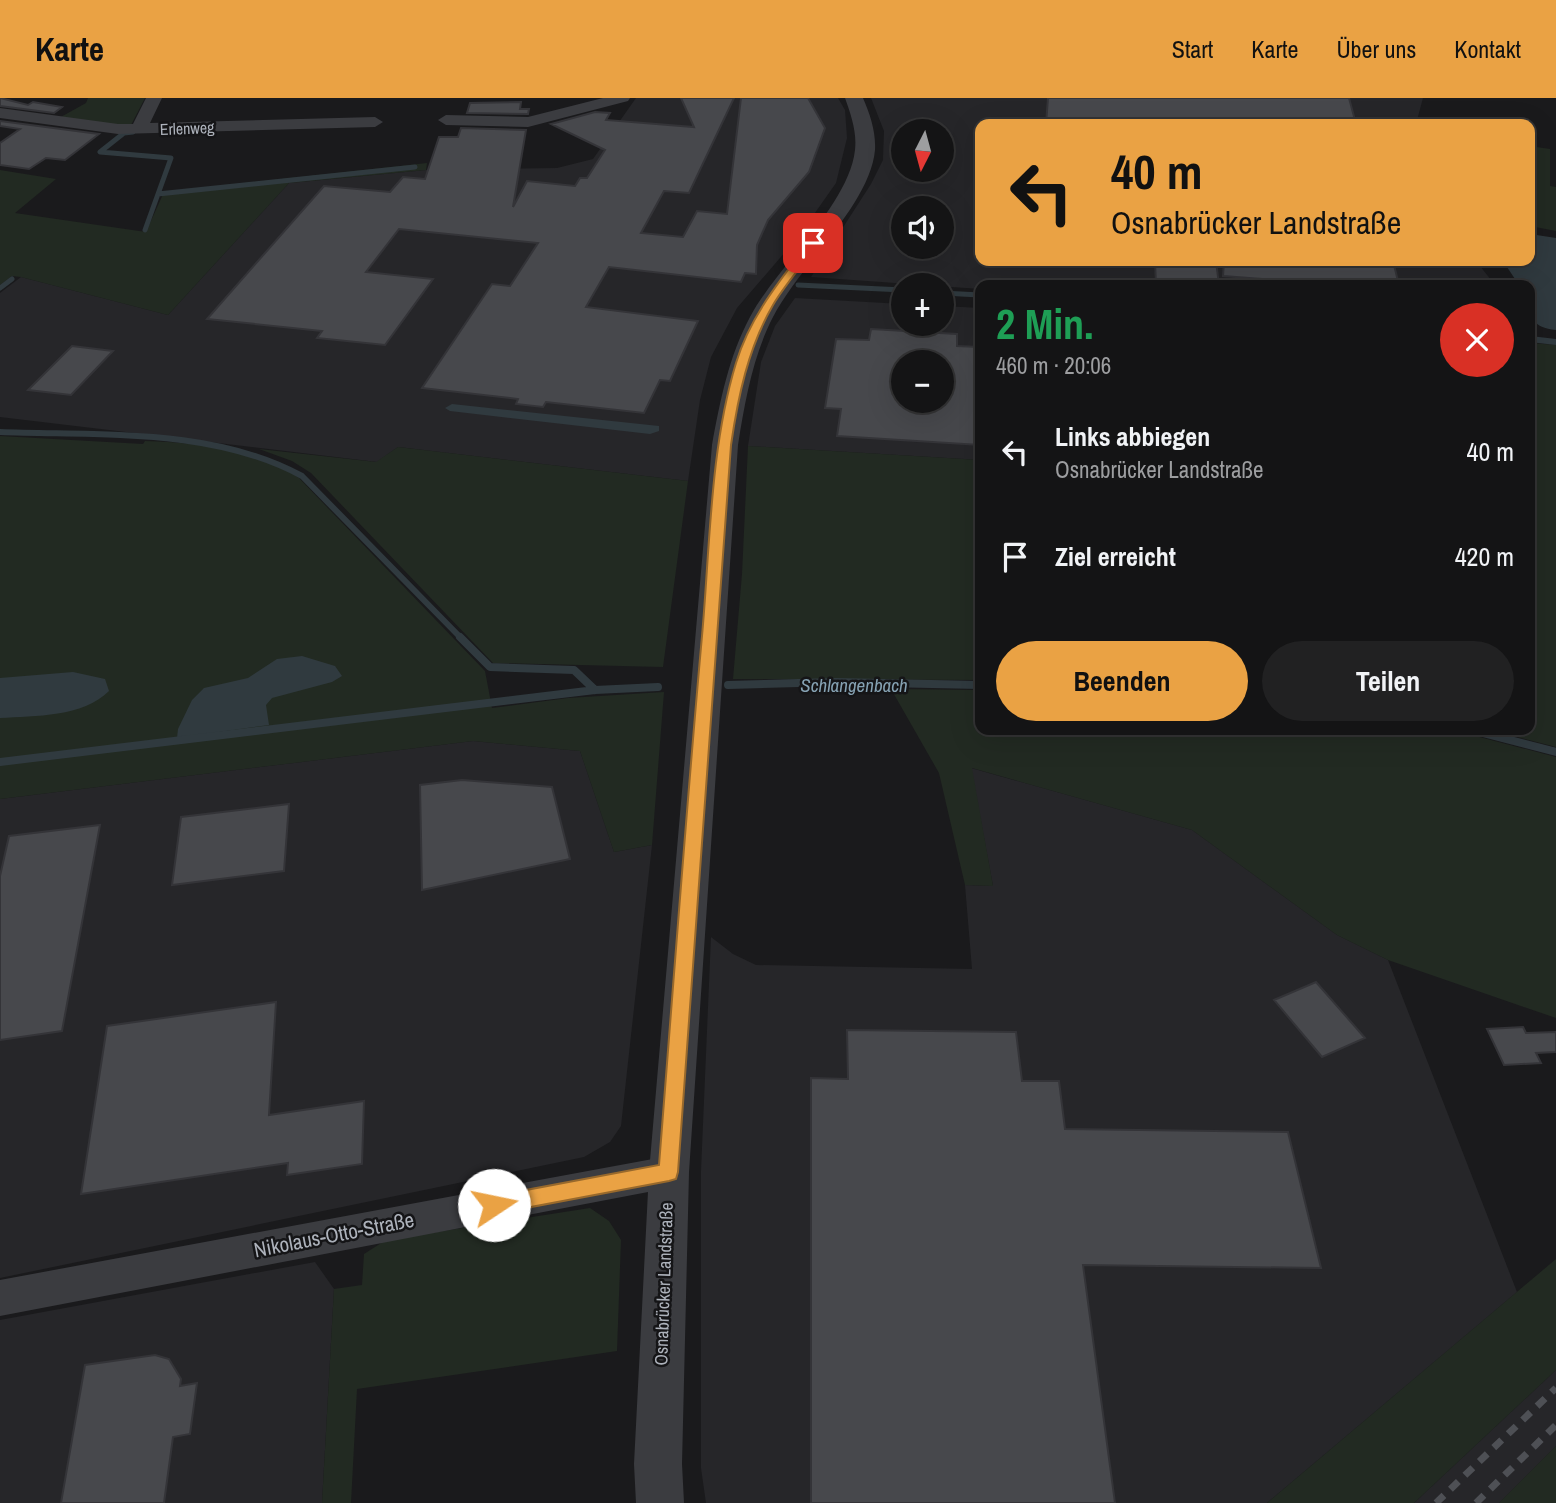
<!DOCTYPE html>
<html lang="de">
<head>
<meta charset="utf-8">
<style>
	:root { --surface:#141415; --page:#212122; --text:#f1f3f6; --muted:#9d9ea0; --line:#333334; --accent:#eaa244 }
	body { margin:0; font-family:"Archivo Narrow",sans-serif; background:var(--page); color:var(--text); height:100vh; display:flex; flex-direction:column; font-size:26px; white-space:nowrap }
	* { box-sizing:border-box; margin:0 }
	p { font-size:23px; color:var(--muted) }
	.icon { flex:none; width:38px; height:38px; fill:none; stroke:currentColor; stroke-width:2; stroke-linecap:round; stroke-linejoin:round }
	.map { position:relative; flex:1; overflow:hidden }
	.sheet { position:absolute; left:975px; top:182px; width:560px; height:455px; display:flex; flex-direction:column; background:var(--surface); border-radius:14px; box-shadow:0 7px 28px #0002,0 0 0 2px var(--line) }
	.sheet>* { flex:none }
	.banner { position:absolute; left:975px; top:21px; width:560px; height:147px; border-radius:14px; box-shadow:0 7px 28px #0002,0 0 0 2px var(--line); background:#eaa244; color:#111; overflow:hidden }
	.needle { width:46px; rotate:186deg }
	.controls { position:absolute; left:891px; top:21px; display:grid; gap:14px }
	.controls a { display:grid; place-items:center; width:63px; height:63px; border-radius:50%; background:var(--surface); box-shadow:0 7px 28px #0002,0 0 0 2px var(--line); font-size:35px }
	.pin { position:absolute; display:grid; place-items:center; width:60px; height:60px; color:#fff; margin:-30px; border-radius:14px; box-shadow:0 4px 10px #0006 }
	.me { position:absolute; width:77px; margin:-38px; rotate:79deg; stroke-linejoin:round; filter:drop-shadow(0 0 5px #0008) }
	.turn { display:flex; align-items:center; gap:24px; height:147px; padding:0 21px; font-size:32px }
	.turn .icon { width:91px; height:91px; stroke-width:2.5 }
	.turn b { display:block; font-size:49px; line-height:60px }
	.round { display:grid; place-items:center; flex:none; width:74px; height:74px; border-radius:37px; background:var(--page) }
	.headline { display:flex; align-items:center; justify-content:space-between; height:119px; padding:0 21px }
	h1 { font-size:42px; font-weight:700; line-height:52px; color:#1e9e55 }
	.action { display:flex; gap:14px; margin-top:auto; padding:14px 21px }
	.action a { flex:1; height:80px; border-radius:42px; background:var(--accent); color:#111; font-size:28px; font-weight:700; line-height:80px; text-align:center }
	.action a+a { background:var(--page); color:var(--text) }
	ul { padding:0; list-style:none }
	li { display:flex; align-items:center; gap:21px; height:105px; padding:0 21px }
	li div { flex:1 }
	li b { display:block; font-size:26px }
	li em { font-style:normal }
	header { display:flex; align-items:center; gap:42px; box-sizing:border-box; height:98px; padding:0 35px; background:var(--accent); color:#111 }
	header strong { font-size:33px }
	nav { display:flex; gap:38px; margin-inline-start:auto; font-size:24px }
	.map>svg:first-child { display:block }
	.built { fill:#262629; fill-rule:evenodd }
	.green { fill:#222a22 }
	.water { fill:#303a3f }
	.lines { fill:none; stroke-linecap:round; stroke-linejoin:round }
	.stream-far2 { stroke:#303a3f; stroke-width:5 }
	.stream-far1 { stroke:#303a3f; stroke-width:6 }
	.stream { stroke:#303a3f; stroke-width:8 }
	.building { fill:#47484c; stroke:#343438; stroke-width:2; fill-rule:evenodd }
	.minor { fill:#3b3c40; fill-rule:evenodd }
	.tertiary { fill:#3b3c40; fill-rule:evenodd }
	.rail { stroke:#4e5055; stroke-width:7; stroke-dasharray:11 9; stroke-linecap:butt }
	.route { fill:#eaa244; stroke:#98692c; stroke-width:2 }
	.labels { text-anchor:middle; stroke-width:5; stroke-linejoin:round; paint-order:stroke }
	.far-street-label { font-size:16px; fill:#adb2bb; stroke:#151517 }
	.street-label { font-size:18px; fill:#adb2bb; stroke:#151517 }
	.water-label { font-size:19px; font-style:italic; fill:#86a2b3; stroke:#151517 }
	.near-street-label { font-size:21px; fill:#adb2bb; stroke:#151517 }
</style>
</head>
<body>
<header>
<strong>Karte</strong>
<nav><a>Start</a><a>Karte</a><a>Über uns</a><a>Kontakt</a></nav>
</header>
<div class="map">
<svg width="1556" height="1405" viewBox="0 0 1556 1405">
	<rect width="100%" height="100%" fill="#1a1a1c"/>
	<path class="built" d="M 636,0 L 838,0 L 845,12 L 847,40 L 836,85 L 798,139 L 737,210 L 711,259 L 700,302 L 688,383 L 398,349 L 377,364 L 0,319 L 0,195 L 21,179 L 168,217 L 289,85 L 426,72 L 557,70 L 593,61 Z
		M 871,0 L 1423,0 L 1416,26 L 980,26 L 980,163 L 1476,163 L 1495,187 L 980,187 L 980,191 L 811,179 L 871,86 L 883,62 L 884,33 ZM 903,33 L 942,33 L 942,72 L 903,72 ZM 903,110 L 942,110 L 942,149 L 903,149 Z
		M 795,200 L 903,206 L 903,226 L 942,226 L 942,208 L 980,210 L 980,362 L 748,348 L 761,264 L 775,228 ZM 903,264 L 942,264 L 942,303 L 903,303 Z
		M 473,643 L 580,653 L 614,754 L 652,747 L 621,1028 L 610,1044 L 584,1059 L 0,1180 L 0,701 Z
		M 971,670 L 1192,732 L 1337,837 L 1388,862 L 1517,1194 L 1267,1405 L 706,1405 L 701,1370 L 701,1073 L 711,839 L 733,856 L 756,867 L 972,871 L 965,787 L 993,788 Z
		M 315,1164 L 334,1191 L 322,1405 L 0,1405 L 0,1222 Z
		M 1556,1272 L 1556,1348 L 1499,1405 L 1414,1405 Z"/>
	<path class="green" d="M 88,0 L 145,0 L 130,29 L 59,20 L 86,5 Z
		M 1530,48 L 1550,51 L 1550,88 L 1556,89 L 1556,133 L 1530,128 Z
		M 427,65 L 426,72 L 289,85 L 168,217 L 21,179 L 12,178 L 0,187 L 0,72 L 56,81 L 15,115 L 146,134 L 164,94 Z
		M 1530,245 L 1556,247 L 1556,649 L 1491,632 L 1530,632 Z
		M 0,338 L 143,346 L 145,343 C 195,345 258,349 299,380 L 485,573 L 492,610 L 568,600 L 664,594 L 652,747 L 614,754 L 580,653 L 473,643 L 0,701 Z
		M 748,348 L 980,362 L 980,582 L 733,581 L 742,476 Z
		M 398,349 L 688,383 L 663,569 L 493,565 L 311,375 L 292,363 L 259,351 L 376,364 Z
		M 891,591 L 980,592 L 980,632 L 1453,632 L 1556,659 L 1556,920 L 1388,862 L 1337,837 L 1192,732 L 972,670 L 993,788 L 965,787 L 939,675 Z
		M 590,1110 L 609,1123 L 621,1142 L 617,1253 L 357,1291 L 351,1405 L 322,1405 L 334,1191 L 362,1187 L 364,1156 L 386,1142 Z
		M 1556,1161 L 1556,1272 L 1414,1405 L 1267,1405 Z
		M 1556,1348 L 1556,1405 L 1499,1405 Z"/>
	<path class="water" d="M 1530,136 L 1556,140 L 1556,232 C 1526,229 1530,213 1530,187 L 1519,187 L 1503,163 L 1530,163 Z
		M 452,306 L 659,328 L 659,333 L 650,336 L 450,313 L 445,310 Z
		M 302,558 L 335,568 L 342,578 L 332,584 L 272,600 L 266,607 L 269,627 L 177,640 L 178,631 L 192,602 L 204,590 L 248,580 L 277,561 Z
		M 73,574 L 105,581 L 109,593 C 83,619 35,618 0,620 L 0,580 Z"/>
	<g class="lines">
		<path class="stream-far2" d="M 133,34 L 124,35 L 100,54 L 171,60 L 145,132
			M 158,96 L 415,69
			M 798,187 L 903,192
			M 0,190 L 12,181
			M 942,195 L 980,197"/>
		<path class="stream-far1" d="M 1530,241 L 1556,244
			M 0,334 C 100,338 212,329 302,378 L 462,541"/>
		<path class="stream" d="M 460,539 L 490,569 L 574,572 L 595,592
			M 728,587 L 835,584 L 980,587
			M 1471,632 L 1556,654
			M 0,664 L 595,592 L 658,589"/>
	</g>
	<path class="building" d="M 0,0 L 28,7 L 33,4 L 62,9 L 54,15 L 0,8 Z
		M 681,0 L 734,0 L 689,95 L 664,93 L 641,135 L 683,139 L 697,113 L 727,116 L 741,0 L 808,0 L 825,30 L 809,74 L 768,122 L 757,147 L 756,176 L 745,175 L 741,184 L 609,169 L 586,209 L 698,223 L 670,283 L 660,282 L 644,315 L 546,304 L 543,309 L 516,306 L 518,301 L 422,290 L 492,186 L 510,188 L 538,145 L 399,131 L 366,174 L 433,181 L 385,247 L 317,240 L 322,233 L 207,221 L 324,88 L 390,94 L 403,79 L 425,81 L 439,39 L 458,39 L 461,30 L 526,32 L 513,109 L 527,83 L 575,88 L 580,80 L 587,80 L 605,52 L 551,26 L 595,14 L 610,15 L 606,22 L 694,29 Z
		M 1048,0 L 1349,0 L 1356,26 L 1046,26 Z
		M 521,4 L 520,11 L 529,11 L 528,16 L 467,15 L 470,5 Z
		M 0,23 L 99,36 L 65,62 L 46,60 L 29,71 L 0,67 L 0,45 L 20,31 L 0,28 Z
		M 1155,163 L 1216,163 L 1219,187 L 1156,187 Z
		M 1224,163 L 1393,163 L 1399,187 L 1337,187 L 1223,178 Z
		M 871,231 L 957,236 L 957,248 L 980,249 L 980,347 L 837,338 L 841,311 L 825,310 L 836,241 L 869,242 ZM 903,264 L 942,264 L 942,303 L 903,303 Z
		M 72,248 L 113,253 L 71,297 L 28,292 Z
		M 462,682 L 552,689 L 570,761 L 422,792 L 420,687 Z
		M 289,706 L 284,773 L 172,787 L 181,719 Z
		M 100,727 L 62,933 L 0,942 L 0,778 L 9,738 Z
		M 1316,884 L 1365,940 L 1322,959 L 1274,902 Z
		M 276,904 L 269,1017 L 364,1003 L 362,1066 L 287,1077 L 288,1065 L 81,1096 L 107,928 Z
		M 1523,929 L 1526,935 L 1556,934 L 1556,954 L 1536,955 L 1541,965 L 1504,967 L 1487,931 Z
		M 847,932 L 1016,934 L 1022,983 L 1059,983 L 1065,1031 L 1288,1034 L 1321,1170 L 1083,1167 L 1115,1405 L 811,1405 L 811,980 L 848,981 Z
		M 155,1257 L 169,1261 L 181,1281 L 180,1288 L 197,1285 L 190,1336 L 173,1339 L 164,1405 L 61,1405 L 85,1267 Z"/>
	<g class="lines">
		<path class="minor" d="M 146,0 L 162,0 L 150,25 L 375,19 L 383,24 L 375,29 L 118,36 L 0,20 L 0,10 L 118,26 L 133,26 Z
			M 603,0 L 630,0 L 628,3 L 528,29 L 446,27 L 438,22 L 446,17 L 528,19 Z
			M 669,1058 L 681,1063 L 686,1074 L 681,1085 L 669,1090 L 0,1218 L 0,1182 Z"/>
		<path class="tertiary" d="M 845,0 L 863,0 C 870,16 876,34 875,52 C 870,107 799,168 773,219 C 753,258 745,303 738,347 L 689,1074 L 682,1366 L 684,1405 L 636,1405 L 634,1366 L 649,1074 L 712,347 C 720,303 729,258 750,219 C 777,168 849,107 855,52 C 857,34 851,17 845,0 Z"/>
		<path class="rail" d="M 1436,1405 L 1556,1290
			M 1476,1405 L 1556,1327"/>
	</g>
	<path class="route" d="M 810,143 L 818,145 C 804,166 786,185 773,207 C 748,250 738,299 731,347 L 678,1074 L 676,1081 L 669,1083 L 494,1116 L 487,1113 L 484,1107 L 487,1100 L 494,1098 L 659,1067 C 673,891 686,714 702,538 C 710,449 710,350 736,265 C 750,218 781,181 810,143 Z"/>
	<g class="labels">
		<g class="far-street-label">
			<text transform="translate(187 30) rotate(-2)" y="6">Erlenweg</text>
		</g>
		<g class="street-label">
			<text transform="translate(664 1186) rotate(-88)" y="6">Osnabrücker Landstraße</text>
		</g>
		<g class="water-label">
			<text x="854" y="594">Schlangenbach</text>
		</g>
		<g class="near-street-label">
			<text transform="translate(334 1137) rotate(-11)" y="7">Nikolaus-Otto-Straße</text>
		</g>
	</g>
</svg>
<div class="controls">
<a><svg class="needle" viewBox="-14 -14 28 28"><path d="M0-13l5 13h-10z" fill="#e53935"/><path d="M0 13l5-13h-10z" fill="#9d9ea0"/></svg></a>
<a><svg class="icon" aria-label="sound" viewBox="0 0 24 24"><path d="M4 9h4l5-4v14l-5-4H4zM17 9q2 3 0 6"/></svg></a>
<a>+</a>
<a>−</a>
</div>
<div class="pin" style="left:813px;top:145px;background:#d93025"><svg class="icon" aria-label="arrive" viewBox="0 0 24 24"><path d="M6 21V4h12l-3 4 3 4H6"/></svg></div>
<svg class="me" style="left:494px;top:1107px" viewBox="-20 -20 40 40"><circle r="19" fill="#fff"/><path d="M0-13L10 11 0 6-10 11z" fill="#eaa244"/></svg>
<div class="banner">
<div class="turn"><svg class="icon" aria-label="left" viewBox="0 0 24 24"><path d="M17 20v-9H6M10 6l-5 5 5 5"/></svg><div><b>40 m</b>Osnabrücker Landstraße</div></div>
</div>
<section class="sheet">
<div class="headline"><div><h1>2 Min.</h1><p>460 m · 20:06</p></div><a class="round" style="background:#d93025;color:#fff"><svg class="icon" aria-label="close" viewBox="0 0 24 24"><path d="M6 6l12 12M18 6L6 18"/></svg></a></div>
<ul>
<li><svg class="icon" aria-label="left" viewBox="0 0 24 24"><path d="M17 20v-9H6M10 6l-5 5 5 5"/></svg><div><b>Links abbiegen</b><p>Osnabrücker Landstraße</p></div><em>40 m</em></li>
<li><svg class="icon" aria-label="arrive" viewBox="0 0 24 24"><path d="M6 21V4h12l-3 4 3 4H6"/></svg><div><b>Ziel erreicht</b></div><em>420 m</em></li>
</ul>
<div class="action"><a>Beenden</a><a>Teilen</a></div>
</section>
</div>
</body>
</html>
